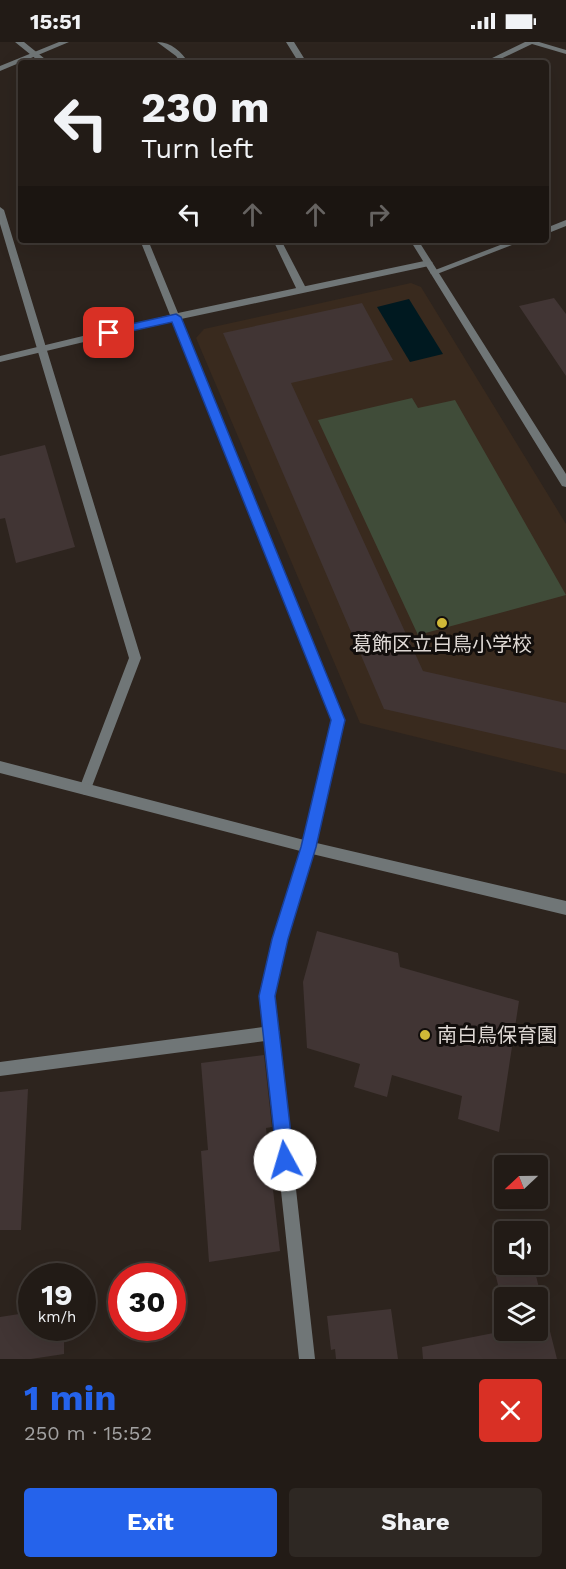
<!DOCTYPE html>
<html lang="en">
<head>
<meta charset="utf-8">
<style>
	:root { --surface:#221b16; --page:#2e2823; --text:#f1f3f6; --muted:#a2a1a1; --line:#3f3935; --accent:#2563eb }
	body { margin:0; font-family:"Work Sans","Noto Sans JP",sans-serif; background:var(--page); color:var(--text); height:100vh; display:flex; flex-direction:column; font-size:22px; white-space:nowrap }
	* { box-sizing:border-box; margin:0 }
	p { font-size:20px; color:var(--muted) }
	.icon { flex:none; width:33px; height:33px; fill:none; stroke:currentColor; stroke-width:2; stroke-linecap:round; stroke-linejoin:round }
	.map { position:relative; height:1317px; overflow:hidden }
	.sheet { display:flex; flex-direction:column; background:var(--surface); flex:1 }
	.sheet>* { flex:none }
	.hud { position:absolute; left:18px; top:18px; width:531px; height:183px; border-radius:6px; box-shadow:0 6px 24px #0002,0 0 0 2px var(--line); background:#221b16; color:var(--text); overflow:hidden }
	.needle { width:39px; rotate:248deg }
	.fabs { position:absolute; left:494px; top:1113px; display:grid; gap:12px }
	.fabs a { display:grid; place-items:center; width:54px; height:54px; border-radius:6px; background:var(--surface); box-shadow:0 6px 24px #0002,0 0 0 2px var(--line); font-size:30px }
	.speed { position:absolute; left:18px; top:1221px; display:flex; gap:12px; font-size:30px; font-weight:700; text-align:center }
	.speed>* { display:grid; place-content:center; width:78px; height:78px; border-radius:50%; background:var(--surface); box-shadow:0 6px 24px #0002,0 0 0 2px var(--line); line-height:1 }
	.speed small { font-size:15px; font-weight:400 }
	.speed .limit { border:9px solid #d22; background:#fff; color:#111 }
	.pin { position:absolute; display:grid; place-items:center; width:51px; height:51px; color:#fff; margin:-26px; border-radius:12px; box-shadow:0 3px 9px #0006 }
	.me { position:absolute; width:66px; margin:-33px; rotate:354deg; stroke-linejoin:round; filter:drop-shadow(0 0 4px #0008) }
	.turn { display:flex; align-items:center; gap:21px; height:126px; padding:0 24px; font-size:27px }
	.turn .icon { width:78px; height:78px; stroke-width:2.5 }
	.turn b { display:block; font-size:42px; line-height:51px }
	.lanes { display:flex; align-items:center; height:57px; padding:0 24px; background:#0003; justify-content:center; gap:30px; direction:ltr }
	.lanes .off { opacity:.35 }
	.round { display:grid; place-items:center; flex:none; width:63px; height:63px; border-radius:6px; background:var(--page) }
	.headline { display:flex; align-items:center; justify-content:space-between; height:102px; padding:0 24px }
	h1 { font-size:36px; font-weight:700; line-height:45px; color:var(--accent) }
	.action { display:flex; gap:12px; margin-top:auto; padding:12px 24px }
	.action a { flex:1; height:69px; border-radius:6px; background:var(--accent); color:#fff; font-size:24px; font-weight:700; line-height:69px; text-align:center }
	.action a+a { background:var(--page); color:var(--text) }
	.status { display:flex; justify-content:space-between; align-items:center; height:42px; padding:0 30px; background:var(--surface); direction:ltr }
	.status svg { height:16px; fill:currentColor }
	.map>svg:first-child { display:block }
	.education { fill:#392a1e }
	.green { fill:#404c39 }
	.water { fill:#001920 }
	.building { fill:#413534 }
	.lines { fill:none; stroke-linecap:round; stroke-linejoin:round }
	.service { fill:#707677; fill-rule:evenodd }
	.minor { fill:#707677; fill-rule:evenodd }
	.tertiary { fill:#707677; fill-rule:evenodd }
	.route { fill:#2563eb; stroke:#184099; stroke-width:1.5 }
	.poi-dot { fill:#d0b837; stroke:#120e0c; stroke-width:2 }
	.labels { text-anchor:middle; stroke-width:6; stroke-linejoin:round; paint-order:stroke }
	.poi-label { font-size:20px; fill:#dfd9d5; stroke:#120e0c }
</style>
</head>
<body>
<div class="status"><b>15:51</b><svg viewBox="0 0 49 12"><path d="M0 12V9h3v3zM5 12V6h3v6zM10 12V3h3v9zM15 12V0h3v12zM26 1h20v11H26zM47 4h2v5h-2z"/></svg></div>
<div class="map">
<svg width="566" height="1317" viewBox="0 0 566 1317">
	<rect width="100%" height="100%" fill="#2d241e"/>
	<path class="education" d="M 411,241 L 421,245 L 566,482 L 566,732 L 360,681 L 196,296 L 204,287 Z"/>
	<path class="green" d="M 412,356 L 418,366 L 455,358 L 566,553 L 418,593 L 318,378 Z"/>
	<path class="water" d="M 409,257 L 443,312 L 410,320 L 377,265 Z"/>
	<path class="building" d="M 554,256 L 566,272 L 566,334 L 519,264 Z
		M 362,261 L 393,318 L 291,341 L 423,629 L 566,661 L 566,708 L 384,667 L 223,291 Z
		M 45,403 L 75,505 L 16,521 L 5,476 L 0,477 L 0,414 Z
		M 317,889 L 398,911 L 400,925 L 519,959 L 499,1090 L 458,1077 L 462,1054 L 392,1033 L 387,1055 L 354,1045 L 360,1022 L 307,1006 L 303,940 Z
		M 264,1013 L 272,1085 L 266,1086 L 280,1209 L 209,1220 L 201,1109 L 208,1108 L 201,1021 Z
		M 28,1047 L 21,1188 L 0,1188 L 0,1050 Z
		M 493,1222 L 533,1222 L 557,1317 L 423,1317 L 422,1305 L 509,1288 L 537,1288 L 537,1256 L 504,1256 L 504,1268 Z
		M 391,1267 L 398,1317 L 336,1317 L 335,1307 L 331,1308 L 327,1274 Z
		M 32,1270 L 32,1286 L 64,1286 L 64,1312 L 31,1317 L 0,1317 L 0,1275 Z"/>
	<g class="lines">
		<path class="service" d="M 157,0 C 172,0 181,10 189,21 L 181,21 L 176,14 Z
			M 0,165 L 4,168 L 141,616 L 91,747 L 89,751 L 85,753 L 81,751 L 79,747 L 129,616 L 0,182 Z
			M 273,198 L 281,198 L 307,248 L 305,250 L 299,250 L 297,248 Z"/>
		<path class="minor" d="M 15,0 L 24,0 L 50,21 L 41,21 Z
			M 525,0 L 539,0 L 566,8 L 566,12 L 532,2 L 492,21 L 482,21 Z
			M 566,178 L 566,184 L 546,192 L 546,186 Z
			M 140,198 L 148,198 L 178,271 L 429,218 L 433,221 L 429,224 L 181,277 L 344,678 L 315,805 L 287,896 L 274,954 L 278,986 L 280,991 L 279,995 L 315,1317 L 299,1317 L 265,999 L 0,1034 L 0,1020 L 263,985 L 260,954 L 273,896 L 301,805 L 332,678 L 172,279 L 0,320 L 0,314 L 170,273 Z
			M 513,198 L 525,198 L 437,232 L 431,232 L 430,230 Z"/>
		<path class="tertiary" d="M 59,0 L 69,0 L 0,29 L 0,24 Z
			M 286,0 L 294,0 L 307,21 L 299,21 Z
			M 410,198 L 418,198 L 566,432 L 566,445 L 562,444 Z
			M 0,719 L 308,799 L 566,859 L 566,873 L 308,811 L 0,731 Z"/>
	</g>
	<path class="route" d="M 176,272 L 181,275 L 345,678 L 316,805 L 288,897 L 275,954 L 294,1118 L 292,1124 L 285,1126 L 279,1124 L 277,1118 L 259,954 L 272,897 L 301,805 L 331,678 L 172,280 L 109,294 L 104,291 L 109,287 Z"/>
	<g class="poi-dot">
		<circle cx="442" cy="581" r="6"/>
		<circle cx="425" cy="993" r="6"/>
	</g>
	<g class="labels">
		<g class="poi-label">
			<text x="442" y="609">葛飾区立白鳥小学校</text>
			<text x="437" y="1000" text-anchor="start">南白鳥保育園</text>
		</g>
	</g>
</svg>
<div class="fabs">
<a><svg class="needle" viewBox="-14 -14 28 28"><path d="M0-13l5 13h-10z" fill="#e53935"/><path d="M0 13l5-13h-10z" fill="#a2a1a1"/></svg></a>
<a><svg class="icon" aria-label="sound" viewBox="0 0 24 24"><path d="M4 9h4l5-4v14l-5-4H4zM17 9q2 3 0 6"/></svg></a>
<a><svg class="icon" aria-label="layers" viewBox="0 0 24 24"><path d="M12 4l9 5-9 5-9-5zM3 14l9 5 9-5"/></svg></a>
</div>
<div class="speed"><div>19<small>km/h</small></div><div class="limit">30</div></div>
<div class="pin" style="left:109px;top:291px;background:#d93025"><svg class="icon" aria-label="arrive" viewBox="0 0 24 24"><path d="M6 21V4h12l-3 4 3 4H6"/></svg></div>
<svg class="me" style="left:285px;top:1118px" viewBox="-20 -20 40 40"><circle r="19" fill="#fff"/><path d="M0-13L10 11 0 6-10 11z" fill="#2563eb"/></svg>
<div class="hud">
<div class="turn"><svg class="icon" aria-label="left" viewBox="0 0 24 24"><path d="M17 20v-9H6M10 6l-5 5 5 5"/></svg><div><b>230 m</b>Turn left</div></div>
<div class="lanes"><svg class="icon" aria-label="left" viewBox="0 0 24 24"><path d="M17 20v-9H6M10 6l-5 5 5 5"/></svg><svg class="icon off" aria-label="ahead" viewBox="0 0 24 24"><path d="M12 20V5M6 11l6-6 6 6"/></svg><svg class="icon off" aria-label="ahead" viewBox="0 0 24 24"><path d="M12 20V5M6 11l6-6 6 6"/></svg><svg class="icon off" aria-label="right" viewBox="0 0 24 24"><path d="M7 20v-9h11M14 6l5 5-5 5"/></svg></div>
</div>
</div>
<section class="sheet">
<div class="headline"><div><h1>1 min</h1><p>250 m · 15:52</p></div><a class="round" style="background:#d93025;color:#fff"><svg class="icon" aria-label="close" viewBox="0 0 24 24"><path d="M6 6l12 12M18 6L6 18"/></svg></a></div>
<div class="action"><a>Exit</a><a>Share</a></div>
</section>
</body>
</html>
